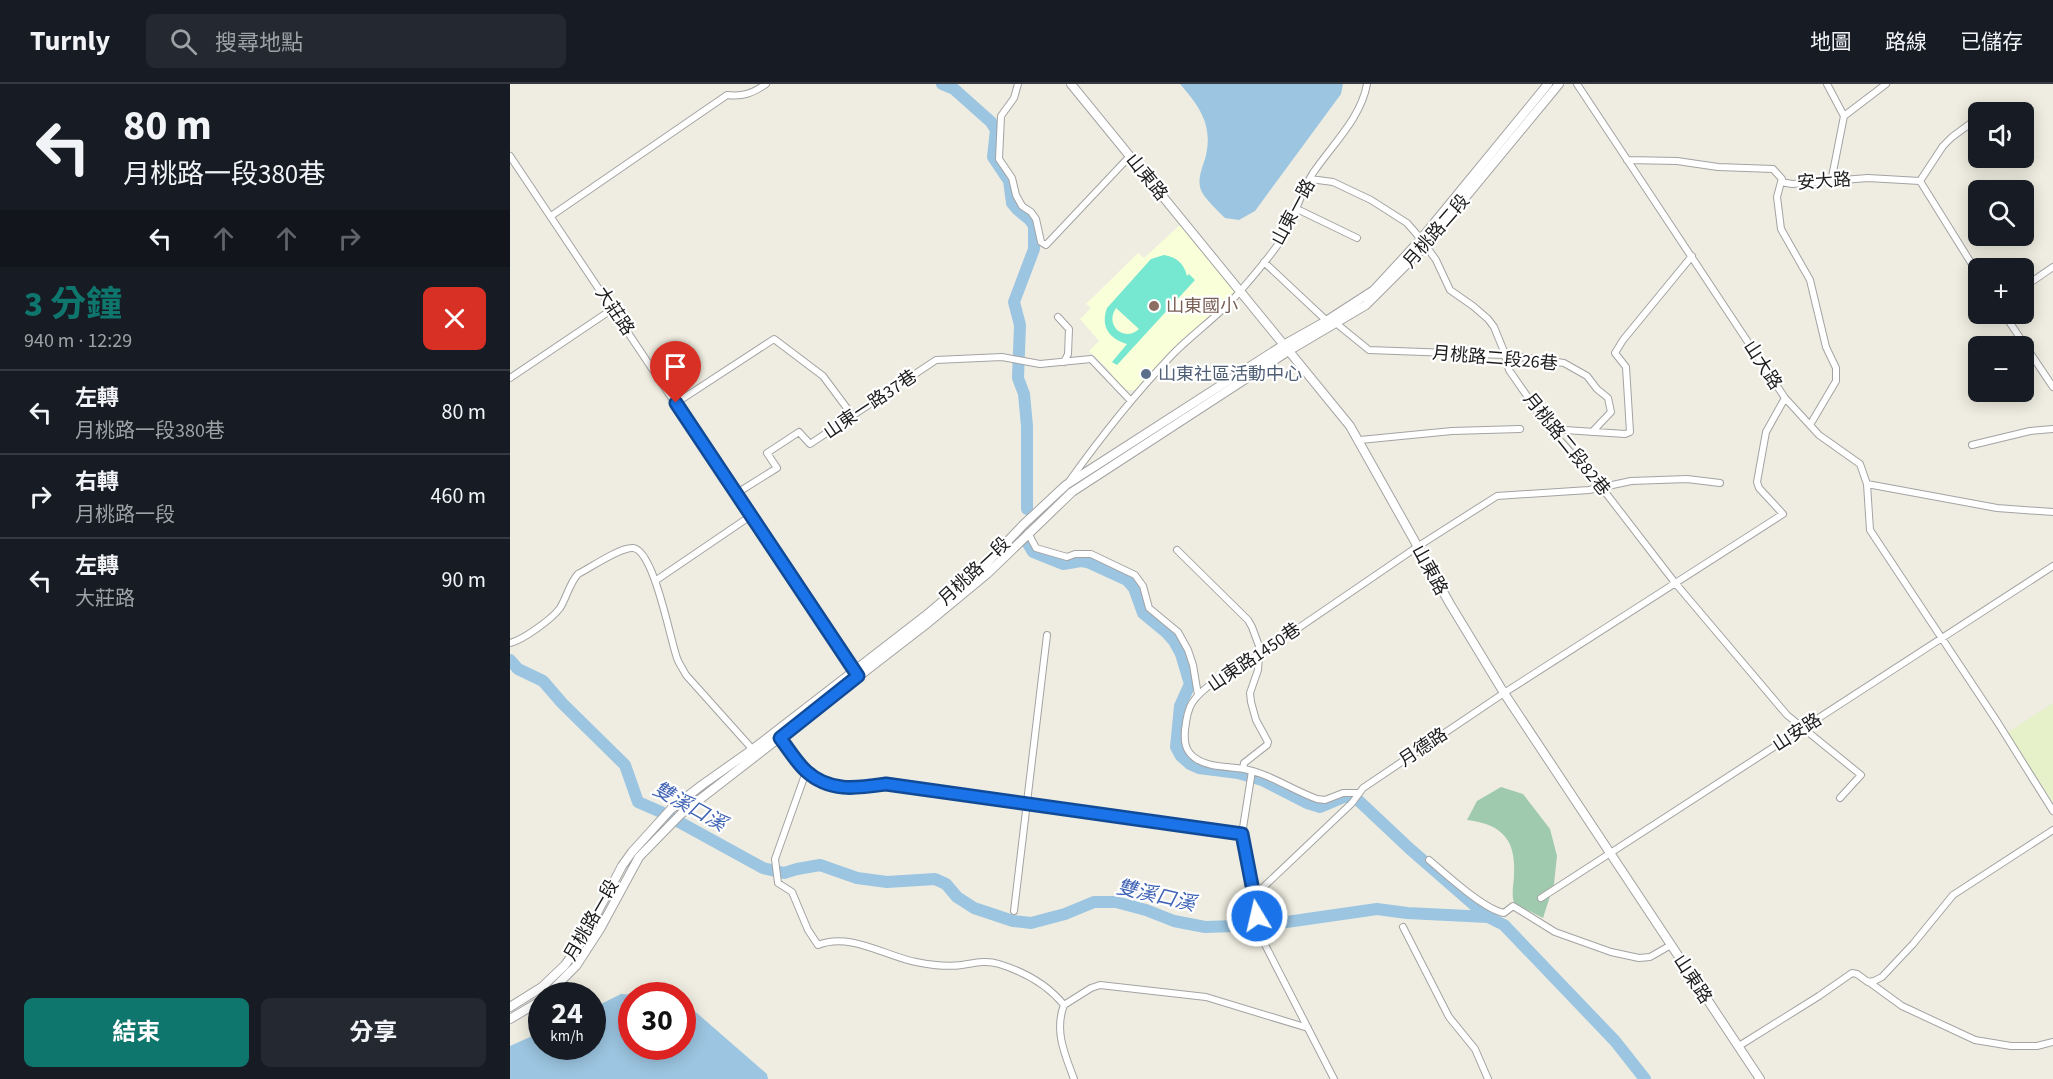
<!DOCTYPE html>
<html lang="zh-TW">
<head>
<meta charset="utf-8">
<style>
	:root { --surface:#171b24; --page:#242831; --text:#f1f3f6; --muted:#9ea1a6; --line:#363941; --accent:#0f766e }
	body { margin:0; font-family:"Source Sans 3","Noto Sans TC",sans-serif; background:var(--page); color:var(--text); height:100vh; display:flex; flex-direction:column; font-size:22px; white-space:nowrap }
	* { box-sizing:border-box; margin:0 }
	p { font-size:20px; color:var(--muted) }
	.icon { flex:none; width:33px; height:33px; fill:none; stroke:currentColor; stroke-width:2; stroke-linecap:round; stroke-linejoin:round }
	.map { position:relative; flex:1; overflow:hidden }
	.sheet { display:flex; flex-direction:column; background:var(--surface); width:510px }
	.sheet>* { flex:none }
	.top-card { background:#171b24; color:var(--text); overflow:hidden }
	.tools { position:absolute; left:1458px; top:18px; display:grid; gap:12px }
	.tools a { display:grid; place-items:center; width:66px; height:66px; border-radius:9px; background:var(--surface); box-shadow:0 3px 15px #0003; font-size:30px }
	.speed { position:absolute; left:18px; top:898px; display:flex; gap:12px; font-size:30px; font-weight:700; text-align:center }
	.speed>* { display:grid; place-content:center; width:78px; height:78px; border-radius:50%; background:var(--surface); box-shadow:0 3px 15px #0003; line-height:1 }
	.speed small { font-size:15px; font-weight:400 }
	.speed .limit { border:9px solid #d22; background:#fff; color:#111 }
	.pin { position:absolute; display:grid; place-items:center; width:51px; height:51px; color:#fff; margin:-62px -26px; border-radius:50% 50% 50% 0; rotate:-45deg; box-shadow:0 0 6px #0007 }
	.pin .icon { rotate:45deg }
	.me { position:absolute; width:66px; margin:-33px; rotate:351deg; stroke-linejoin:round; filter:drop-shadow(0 0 4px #0008) }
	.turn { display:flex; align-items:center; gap:21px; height:126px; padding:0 24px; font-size:27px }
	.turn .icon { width:78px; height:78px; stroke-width:2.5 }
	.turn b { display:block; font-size:42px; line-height:51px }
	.lanes { display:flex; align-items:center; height:57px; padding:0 24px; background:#0003; justify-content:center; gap:30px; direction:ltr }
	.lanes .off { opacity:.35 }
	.round { display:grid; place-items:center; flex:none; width:63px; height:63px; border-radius:9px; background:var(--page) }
	.summary { display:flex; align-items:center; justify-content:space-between; height:102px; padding:0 24px }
	h1 { font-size:36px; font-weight:700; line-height:45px; color:var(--accent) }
	.action { display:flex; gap:12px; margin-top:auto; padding:12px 24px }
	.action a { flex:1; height:69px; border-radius:9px; background:var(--accent); color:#fff; font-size:24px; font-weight:700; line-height:69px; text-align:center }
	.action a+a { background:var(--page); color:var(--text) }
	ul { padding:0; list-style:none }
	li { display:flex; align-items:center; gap:18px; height:84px; padding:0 24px; border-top:2px solid var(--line) }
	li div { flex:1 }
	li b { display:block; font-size:22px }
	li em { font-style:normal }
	header { display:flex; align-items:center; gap:36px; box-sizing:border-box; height:84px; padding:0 30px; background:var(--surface); border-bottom:2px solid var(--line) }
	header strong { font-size:28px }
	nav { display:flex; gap:33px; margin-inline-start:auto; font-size:21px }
	.search { width:420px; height:54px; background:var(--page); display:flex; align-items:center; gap:15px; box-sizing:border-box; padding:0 21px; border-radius:9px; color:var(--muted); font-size:22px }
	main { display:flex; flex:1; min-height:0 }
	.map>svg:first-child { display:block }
	.education { fill:#f8ffd9 }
	.farmland { fill:#e6f0c9 }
	.cemetery { fill:#9fcaae }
	.pitch { fill:#76e7d0; fill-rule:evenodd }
	.water { fill:#9cc5e1 }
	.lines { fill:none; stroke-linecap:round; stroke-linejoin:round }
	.river { stroke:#9cc5e1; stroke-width:12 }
	.minor-casing { stroke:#a3a3a3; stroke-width:8 }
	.tertiary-casing { stroke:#a3a3a3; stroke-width:10 }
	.minor { stroke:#fff; stroke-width:6 }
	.tertiary { stroke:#fff; stroke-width:8 }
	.route-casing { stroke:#114b97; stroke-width:15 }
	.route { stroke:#1a73e8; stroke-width:10 }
	.education-dot { fill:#8d6e63; stroke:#fff; stroke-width:2 }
	.service-dot { fill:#5c6f8a; stroke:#fff; stroke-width:2 }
	.labels { text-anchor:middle; stroke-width:4.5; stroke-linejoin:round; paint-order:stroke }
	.street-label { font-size:18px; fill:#1c1c1c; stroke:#fff }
	.education-label { font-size:18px; fill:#785e54; stroke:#fff; text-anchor:start }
	.service-label { font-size:18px; fill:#4e5e75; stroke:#fff; text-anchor:start }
	.water-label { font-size:20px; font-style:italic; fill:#4064b5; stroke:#fff }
</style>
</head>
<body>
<header>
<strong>Turnly</strong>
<div class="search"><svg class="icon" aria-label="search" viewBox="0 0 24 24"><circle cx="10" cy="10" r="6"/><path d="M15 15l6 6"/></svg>搜尋地點</div>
<nav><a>地圖</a><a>路線</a><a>已儲存</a></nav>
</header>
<main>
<section class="sheet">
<div class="top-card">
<div class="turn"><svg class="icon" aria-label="left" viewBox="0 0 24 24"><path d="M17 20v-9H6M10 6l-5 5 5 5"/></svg><div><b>80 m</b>月桃路一段380巷</div></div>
<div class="lanes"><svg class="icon" aria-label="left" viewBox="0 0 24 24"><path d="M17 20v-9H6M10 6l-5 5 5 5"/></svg><svg class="icon off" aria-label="ahead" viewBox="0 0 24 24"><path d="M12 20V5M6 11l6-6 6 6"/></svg><svg class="icon off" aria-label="ahead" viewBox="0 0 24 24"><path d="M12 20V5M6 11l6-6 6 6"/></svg><svg class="icon off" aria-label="right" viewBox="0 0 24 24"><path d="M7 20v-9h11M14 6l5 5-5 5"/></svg></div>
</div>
<div class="summary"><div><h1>3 分鐘</h1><p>940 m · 12:29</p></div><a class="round" style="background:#d93025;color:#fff"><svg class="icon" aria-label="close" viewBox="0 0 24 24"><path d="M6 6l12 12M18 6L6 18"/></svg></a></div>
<ul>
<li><svg class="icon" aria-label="left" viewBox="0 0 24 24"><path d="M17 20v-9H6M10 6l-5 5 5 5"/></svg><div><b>左轉</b><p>月桃路一段380巷</p></div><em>80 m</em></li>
<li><svg class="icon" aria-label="right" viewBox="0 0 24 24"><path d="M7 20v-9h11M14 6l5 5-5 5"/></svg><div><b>右轉</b><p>月桃路一段</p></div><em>460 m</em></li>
<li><svg class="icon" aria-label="left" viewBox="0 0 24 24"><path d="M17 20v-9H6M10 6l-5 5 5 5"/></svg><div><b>左轉</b><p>大莊路</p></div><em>90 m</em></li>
</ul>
<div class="action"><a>結束</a><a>分享</a></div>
</section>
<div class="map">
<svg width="1543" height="995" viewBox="0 0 1543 995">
	<rect width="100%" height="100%" fill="#efede1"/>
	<path class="education" d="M 670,141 L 725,207 L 660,269 L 627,306 L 614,306 L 596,283 L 579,267 L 589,257 L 570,235 L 581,224 L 576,220 L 628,169 L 634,174 Z"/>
	<path class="farmland" d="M 1543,619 L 1543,718 L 1497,649 Z"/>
	<path class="cemetery" d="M 991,703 L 1013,710 L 1040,745 L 1047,772 L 1044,800 L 1033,834 L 1004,819 C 1001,809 1004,800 1004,790 C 1006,755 991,740 957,736 L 967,717 Z"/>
	<path class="pitch" d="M 654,171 C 666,173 674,179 677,192 L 679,190 L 685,196 L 607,281 L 602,278 L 617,260 C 600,255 590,243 597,224 L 641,175 ZM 606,224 L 629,245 C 622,251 615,252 607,246 C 601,239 601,232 606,224 Z"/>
	<path class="water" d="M 670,0 L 833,0 L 831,10 L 745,127 L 729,136 L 715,134 C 709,128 694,114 691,106 C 687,96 692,84 695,75 C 704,42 690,23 670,0 Z
		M 111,910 L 145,912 L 122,912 L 122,963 L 172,963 L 173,917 L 257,990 L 258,995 L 0,995 L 0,962 L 31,948 L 32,963 L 82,963 L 83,924 Z"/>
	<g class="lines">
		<path class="river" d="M 432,0 L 444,5 L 481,38 L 486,46 L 483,73 L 499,97 L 502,119 L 508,126 L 520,136 L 524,142 L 524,165 L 504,218 L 510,241 L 508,294 L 514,310 L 517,342 L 517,425
			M 517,458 L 523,468 L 553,480 L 571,477 L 580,479 L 617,496 L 624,504 L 633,529 L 656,548 L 664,557 L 671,570 L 680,600 L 670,622 L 666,663 L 671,672 L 680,680 L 689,684 L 728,689 L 752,696 L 797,719 L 810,723 L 834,713 L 841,713 L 849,717 L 900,765 L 978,833
			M 0,576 L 8,585 L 33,597 L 52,619 L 115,681 L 128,718 L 151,728 L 253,784 L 274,789 L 287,785 L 310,781 L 347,794 L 377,798 L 425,795 L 436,800 L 447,813 L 464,824 L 503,837 L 521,839 L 555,830 L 584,818 L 606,818 L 636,826 L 664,837 L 695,843 L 756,841 L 867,825 L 897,829 L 978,833 L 994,841 L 1105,957 L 1135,995"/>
		<defs>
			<path id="minor" d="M 508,0 L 504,14 L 491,32 L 489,75 L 502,94 L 506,111 L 512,122 L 521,128 L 526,135 L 531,158 L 536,161 L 620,72
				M 1067,0 L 1275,314 L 1309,351 L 1350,380 L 1357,400 L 1360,446 L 1488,639 L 1543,727
				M 1317,0 L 1334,32
				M 0,72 L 346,590
				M 1117,76 L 1167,77 L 1208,83 L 1263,85 L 1272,95 L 1271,98 L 1282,100 L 1358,94 L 1410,97
				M 800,95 L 823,98 L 861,116 L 897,139 L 911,155 L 926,176 L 940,206 L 963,222 L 978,235 L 984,243 L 993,265 L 999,286 L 1040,345 L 1092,404 L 1166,500 L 1277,631 L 1351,691 L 1330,714
				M 1410,97 L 1468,190
				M 1410,97 L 1433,62 L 1442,53 L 1468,34
				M 1271,98 L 1267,113 L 1271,145 L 1300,196 L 1316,263 L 1326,284 L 1326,297 L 1300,341
				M 1321,98 L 1334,32 L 1376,0
				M 787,125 L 847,154
				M 41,132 L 217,11 C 233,13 243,9 256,0
				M 754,178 L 819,239
				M 1514,203 L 1543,183
				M 1494,230 L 1543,303
				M 548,233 L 559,245 L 558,270 L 554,278
				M 827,240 L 859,266 L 995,271 L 1054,279 L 1077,292 L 1087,305 L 1098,314 L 1101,328 L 1082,348
				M 0,294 L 104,224
				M 166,319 L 264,255 L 313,292 L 342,331
				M 1040,345 L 1115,350 L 1120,348 L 1116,283 L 1105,269 L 1113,256 L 1182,172
				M 850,356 L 942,347 L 1010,345
				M 1462,361 L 1520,347 L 1543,345
				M 558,399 C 590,354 624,311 662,271 C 684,248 712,230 732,205 C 745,190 758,175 769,159 C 784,137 789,111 803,89 C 822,61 851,34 857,0
				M 1357,400 L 1487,424 L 1543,428
				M 227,409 L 267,384 L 257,369 L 289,348 L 300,360 L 426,276 L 492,273 L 530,280 L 581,275 L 621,317
				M 518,449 L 526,464 L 557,473 L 565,470 L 581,470 L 625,491 L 633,502 L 639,524 L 668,548 L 678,566 L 683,581 L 688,611
				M 667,466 L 738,536 L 742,543 L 749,562 L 749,571 L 748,586 L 740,609 L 741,618 L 746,636 L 758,658 L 757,661 L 734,679 L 733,685
				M 145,497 L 242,431
				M 0,559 C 13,556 42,535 50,524 C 57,513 59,500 68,490 C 80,484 110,463 123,464 C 144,466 160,555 167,574 C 169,580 173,585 176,591 L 245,668
				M 270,654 C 278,664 286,678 296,687 C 319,709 348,705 376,700 L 732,750
				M 742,687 L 732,750 L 744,812 L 742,816 L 749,849 L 824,995
				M 296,688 L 265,775 L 268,799 L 282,808 L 298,846 L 308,861 C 340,848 375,872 406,878 C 421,881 438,883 452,881 C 465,879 476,876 489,880 C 515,888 537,900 554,921
				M 848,709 L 833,709 L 815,716 L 807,715 C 782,706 760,690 734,685 C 718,682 699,684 685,674 C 675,667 674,657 675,646 C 676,637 677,627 682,619 C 693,601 730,581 749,571 L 907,463 L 987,412 L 1079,406 L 1121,397 L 1177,395 L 1210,399
				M 919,776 C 936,790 973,825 994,829 L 1003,822 L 1045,848 L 1101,868 L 1129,874 L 1140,873 L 1161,861
				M 744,812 L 842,719 L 853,704 L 994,609 L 1273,430 L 1249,404 L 1247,398 L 1256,348 L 1275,314
				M 1031,814 L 1543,482
				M 504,827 L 537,551
				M 893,843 L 939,933 L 965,965 L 978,995
				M 1359,898 L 1392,922 L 1465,956 L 1501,962 L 1527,962 L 1543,958
				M 554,921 L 581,904 L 590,901 L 696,913 L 798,944
				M 554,921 C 544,947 555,971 564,995
				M 1229,962 L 1309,912 L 1342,889 L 1347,890 L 1358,898 L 1364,897 L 1372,893 L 1403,860 L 1443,811 L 1543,746"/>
			<path id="tertiary" d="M 561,0 L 840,342 L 940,520 L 994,609 L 1250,995
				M 36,912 L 66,882 L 90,845 L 129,773 L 171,730 L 419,538 L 477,490 L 562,408 L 780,266 L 856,221 L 916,161 L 1049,0
				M 0,923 L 32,903 L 55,881 L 72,857 L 112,782 L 122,768 L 161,725 L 192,701 L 243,665 L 415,532 L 472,484 L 514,440 L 556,401 L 775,260 L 816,237 L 864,206 L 911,155 L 1038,0
				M 0,935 L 32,916"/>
		</defs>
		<use href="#minor" class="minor-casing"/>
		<use href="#tertiary" class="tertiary-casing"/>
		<use href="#minor" class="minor"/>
		<use href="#tertiary" class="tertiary"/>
	</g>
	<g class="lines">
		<defs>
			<path id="route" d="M 166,319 L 348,592 L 270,654 C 278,664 286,678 296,687 C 320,709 348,704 376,700 L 732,750 L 744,812 L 742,816 L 747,832"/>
		</defs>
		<use href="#route" class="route-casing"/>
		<use href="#route" class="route"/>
	</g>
	<circle class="education-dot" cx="644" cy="222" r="6"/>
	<circle class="service-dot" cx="636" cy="290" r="6"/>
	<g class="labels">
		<g class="street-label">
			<text transform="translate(637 93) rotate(51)" y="6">山東路</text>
			<text transform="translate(1314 97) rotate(-4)" y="6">安大路</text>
			<text transform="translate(783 128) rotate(-62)" y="6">山東一路</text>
			<text transform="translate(926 147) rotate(-49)" y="6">月桃路二段</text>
			<text transform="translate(105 227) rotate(56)" y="6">大莊路</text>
			<text transform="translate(985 274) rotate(5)" y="6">月桃路二段26巷</text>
			<text transform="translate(1253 281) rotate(57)" y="6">山大路</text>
			<text transform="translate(360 320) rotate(-34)" y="6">山東一路37巷</text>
			<text transform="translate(1057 360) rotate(51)" y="6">月桃路二段82巷</text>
			<text transform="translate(920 486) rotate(61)" y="6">山東路</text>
			<text transform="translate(464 487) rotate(-43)" y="6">月桃路一段</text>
			<text transform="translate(744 573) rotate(-34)" y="6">山東路1450巷</text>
			<text transform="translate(1287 648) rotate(-33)" y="6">山安路</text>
			<text transform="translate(913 663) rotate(-34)" y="6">月德路</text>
			<text transform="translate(81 836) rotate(-60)" y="6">月桃路一段</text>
			<text transform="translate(1183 895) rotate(57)" y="6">山東路</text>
		</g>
		<g class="education-label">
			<text x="656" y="228">山東國小</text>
		</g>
		<g class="service-label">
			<text x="648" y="296">山東社區活動中心</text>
		</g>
		<g class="water-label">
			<text transform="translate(180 722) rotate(29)" y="7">雙溪口溪</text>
			<text transform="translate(646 811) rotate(13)" y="7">雙溪口溪</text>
		</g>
	</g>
</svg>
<div class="tools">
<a><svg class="icon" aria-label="sound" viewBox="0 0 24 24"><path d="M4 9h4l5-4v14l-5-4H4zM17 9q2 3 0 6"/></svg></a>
<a><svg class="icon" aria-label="search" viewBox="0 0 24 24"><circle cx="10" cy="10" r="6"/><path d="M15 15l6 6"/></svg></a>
<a>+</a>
<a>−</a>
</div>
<div class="speed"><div>24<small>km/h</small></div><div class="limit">30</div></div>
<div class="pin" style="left:166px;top:319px;background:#d93025"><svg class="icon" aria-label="arrive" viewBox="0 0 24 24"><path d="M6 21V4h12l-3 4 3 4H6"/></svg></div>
<svg class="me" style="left:747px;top:832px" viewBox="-20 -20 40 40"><circle r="17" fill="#1a73e8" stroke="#fff" stroke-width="3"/><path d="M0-11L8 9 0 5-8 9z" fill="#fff"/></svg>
</div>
</main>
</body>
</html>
